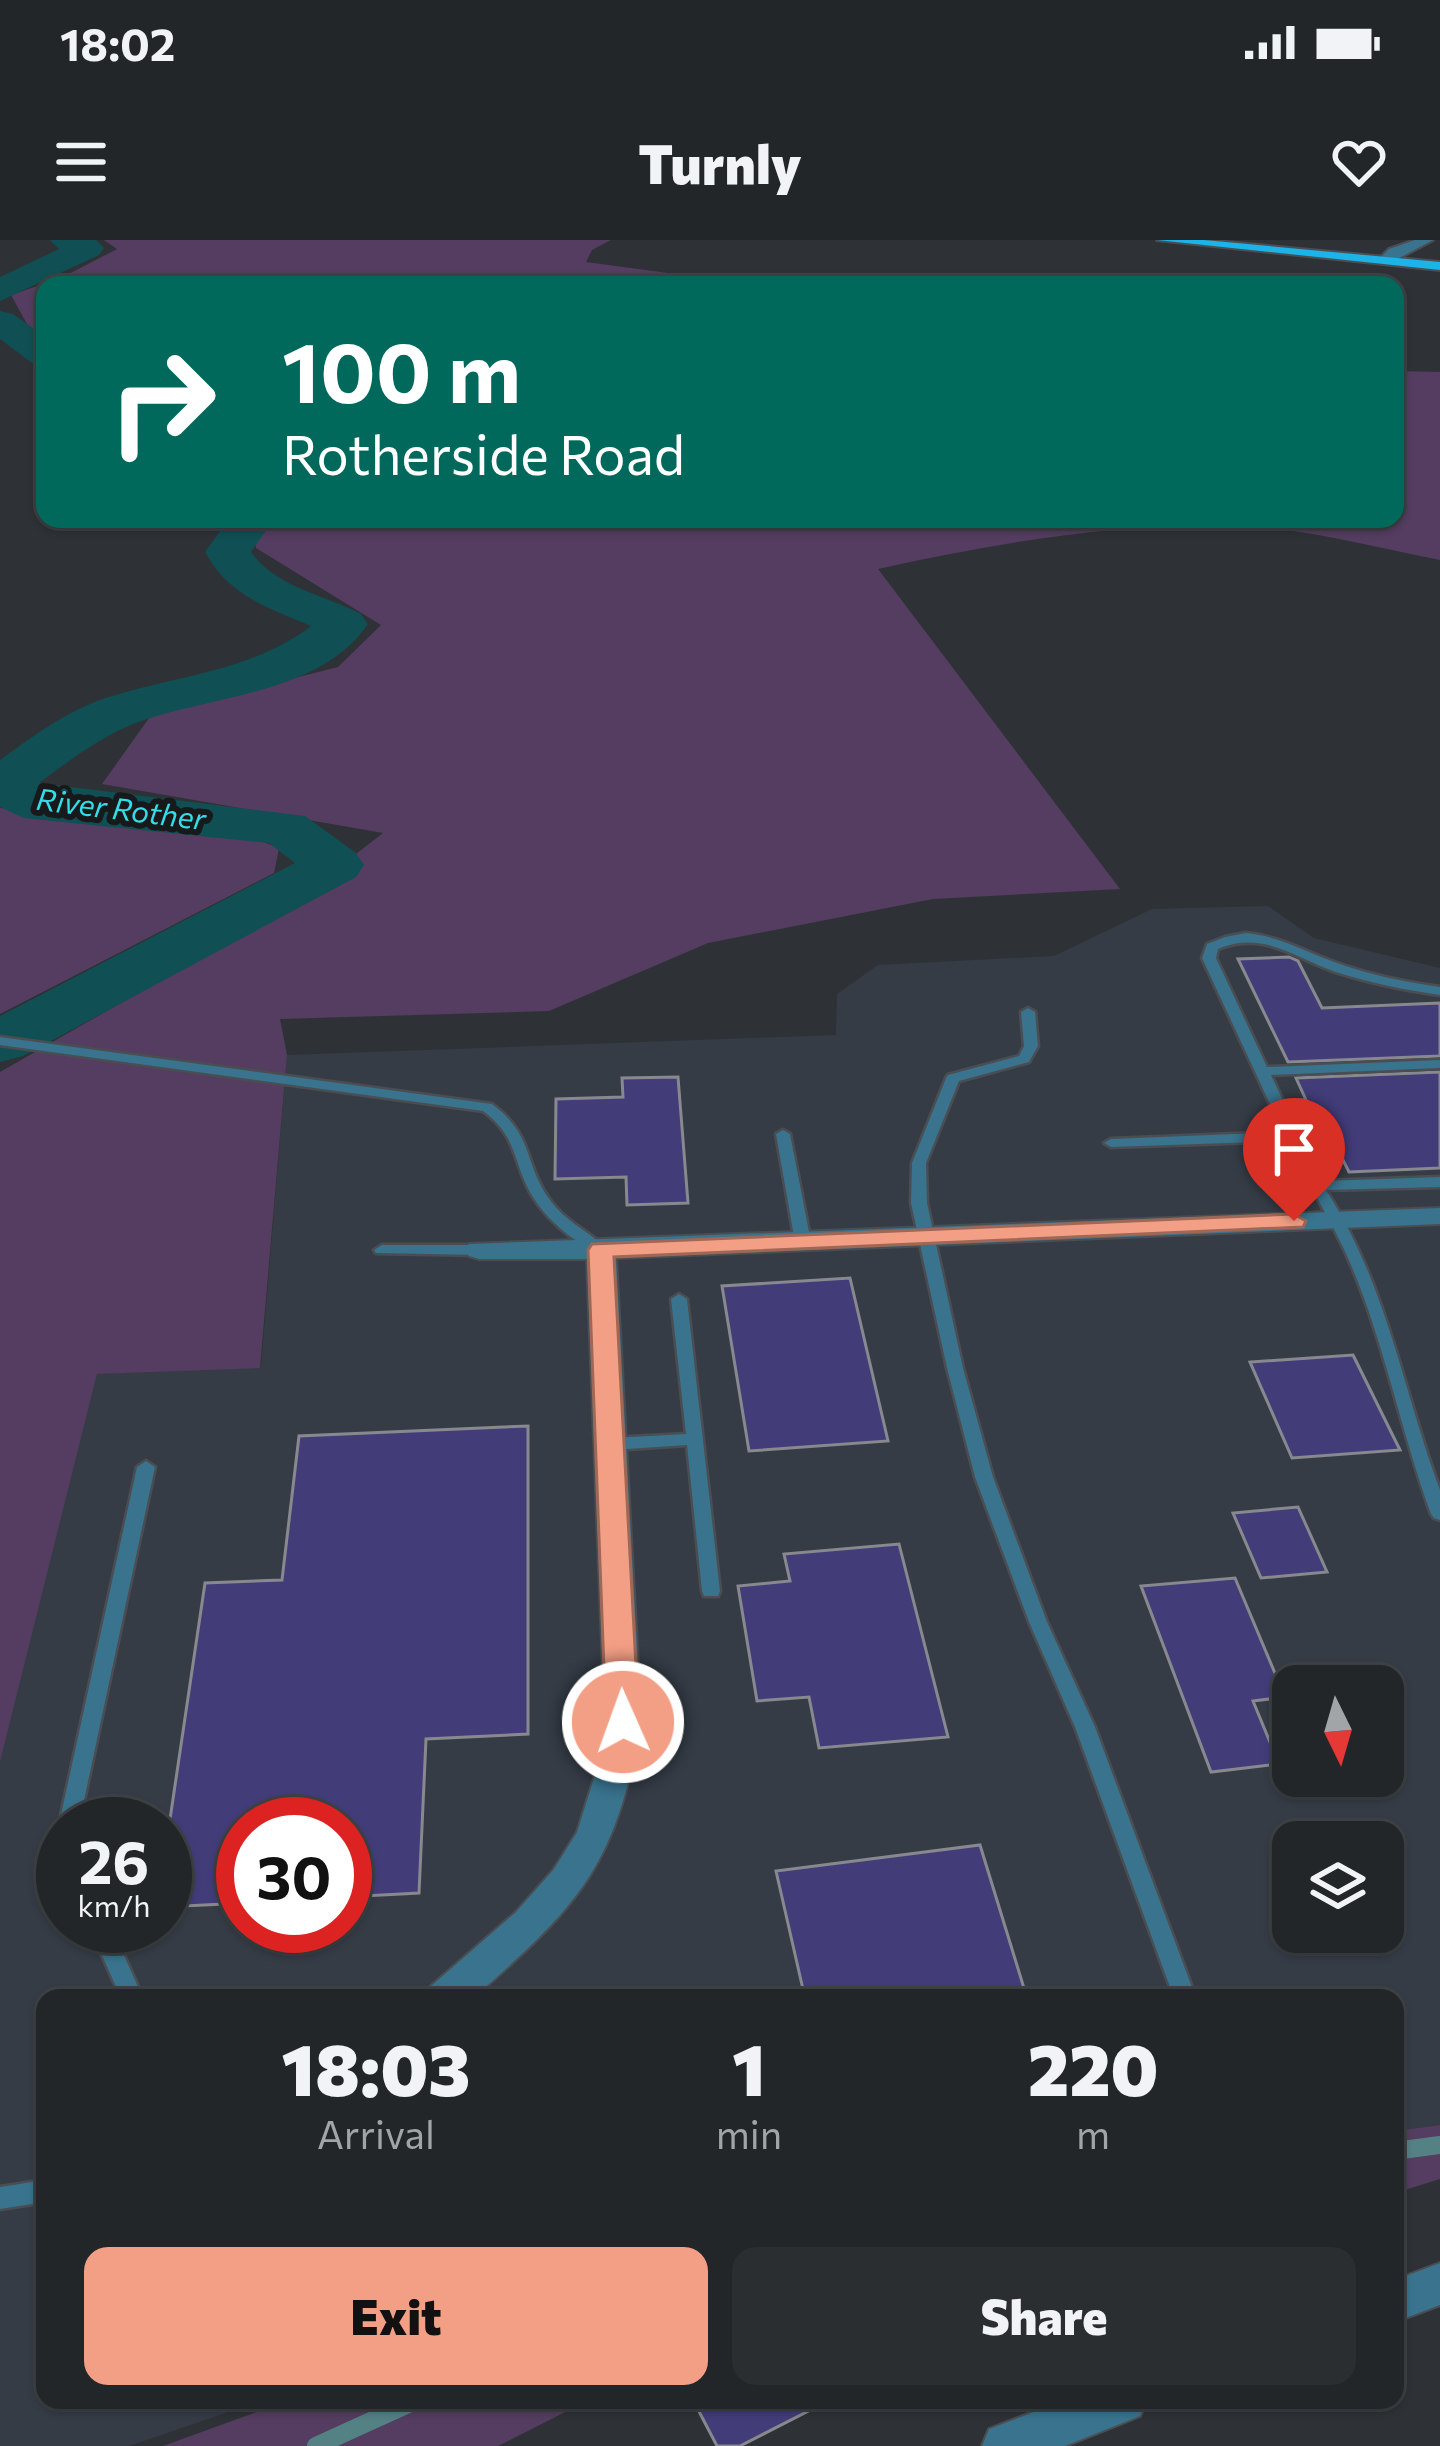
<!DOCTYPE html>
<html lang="en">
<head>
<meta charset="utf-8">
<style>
	:root { --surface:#222628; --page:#2a2e30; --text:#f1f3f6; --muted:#a2a5a8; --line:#3f4345; --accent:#f39f85 }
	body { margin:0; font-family:Commissioner,sans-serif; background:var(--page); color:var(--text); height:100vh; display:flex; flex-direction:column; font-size:45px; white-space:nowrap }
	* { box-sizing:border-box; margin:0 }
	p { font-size:39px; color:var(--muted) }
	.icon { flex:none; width:66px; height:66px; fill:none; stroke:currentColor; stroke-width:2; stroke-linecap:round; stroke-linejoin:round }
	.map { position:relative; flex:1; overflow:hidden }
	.side { position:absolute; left:36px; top:1749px; width:1368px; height:420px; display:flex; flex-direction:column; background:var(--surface); border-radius:24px; box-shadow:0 3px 9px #0004,0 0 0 3px var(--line) }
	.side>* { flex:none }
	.guide { position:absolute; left:36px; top:36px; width:1368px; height:252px; border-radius:24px; box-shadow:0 3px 9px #0004,0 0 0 3px var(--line); background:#00695c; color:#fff; overflow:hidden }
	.needle { width:78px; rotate:175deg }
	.tools { position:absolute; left:1272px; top:1425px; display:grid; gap:24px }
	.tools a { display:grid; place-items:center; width:132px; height:132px; border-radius:24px; background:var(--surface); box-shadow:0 3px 9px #0004,0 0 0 3px var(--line); font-size:60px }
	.speed { position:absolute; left:36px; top:1557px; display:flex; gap:24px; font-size:60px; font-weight:700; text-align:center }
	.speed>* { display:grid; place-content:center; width:156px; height:156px; border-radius:50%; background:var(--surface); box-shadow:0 3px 9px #0004,0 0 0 3px var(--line); line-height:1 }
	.speed small { font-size:30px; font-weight:400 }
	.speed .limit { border:18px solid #d22; background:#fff; color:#111 }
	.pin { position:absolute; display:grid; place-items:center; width:102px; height:102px; color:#fff; margin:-123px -51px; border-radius:50% 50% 50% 0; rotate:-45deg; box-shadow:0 0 12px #0007 }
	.pin .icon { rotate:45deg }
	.me { position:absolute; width:132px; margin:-66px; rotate:358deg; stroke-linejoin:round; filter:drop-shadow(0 0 9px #0008) }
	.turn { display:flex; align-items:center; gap:42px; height:252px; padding:0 48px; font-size:54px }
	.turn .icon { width:156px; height:156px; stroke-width:2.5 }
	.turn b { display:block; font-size:84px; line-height:102px }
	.eta { display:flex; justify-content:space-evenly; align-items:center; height:204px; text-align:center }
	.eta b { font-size:72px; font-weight:800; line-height:84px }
	.cta { display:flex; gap:24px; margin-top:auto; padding:24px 48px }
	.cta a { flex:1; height:138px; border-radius:24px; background:var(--accent); color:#111; font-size:48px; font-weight:800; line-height:138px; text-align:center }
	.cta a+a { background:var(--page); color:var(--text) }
	.status { display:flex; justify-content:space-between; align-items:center; height:84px; padding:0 60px; background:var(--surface); direction:ltr }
	.status svg { height:33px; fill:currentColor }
	header { display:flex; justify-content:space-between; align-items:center; height:156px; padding:0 48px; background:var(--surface); font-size:54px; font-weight:800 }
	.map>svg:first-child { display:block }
	.built { fill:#353c46; fill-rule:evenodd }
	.green { fill:#543d60 }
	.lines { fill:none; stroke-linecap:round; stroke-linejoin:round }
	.stream { stroke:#548184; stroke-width:18 }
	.river { fill:#104f53; fill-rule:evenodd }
	.building { fill:#423c79; stroke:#88888f; stroke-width:3 }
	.service-casing { stroke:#4a4d51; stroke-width:5 }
	.minor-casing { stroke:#4a4d51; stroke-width:4 }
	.tertiary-casing { stroke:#4a4d51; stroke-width:4 }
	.primary-casing { stroke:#4a4d51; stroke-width:4 }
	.service { fill:#39738d; fill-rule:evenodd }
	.minor { fill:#39738d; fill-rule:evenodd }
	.tertiary { fill:#39738d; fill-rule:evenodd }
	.primary { fill:#1bb3e8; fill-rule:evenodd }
	.route { fill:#f39f85; stroke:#9e6756; stroke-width:3 }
	.labels { text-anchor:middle; stroke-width:12; stroke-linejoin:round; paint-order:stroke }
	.far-water-label { font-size:30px; font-style:italic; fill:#32dde7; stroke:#18191b }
</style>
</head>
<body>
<div class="status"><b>18:02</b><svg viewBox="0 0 49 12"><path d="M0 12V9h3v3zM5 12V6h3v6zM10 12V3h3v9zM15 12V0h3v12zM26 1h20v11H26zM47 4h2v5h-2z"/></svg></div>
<header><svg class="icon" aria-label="menu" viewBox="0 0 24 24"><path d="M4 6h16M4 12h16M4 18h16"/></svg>Turnly<svg class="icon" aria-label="heart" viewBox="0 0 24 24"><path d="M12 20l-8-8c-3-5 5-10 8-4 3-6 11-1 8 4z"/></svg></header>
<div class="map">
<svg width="1440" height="2206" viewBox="0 0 1440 2206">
	<rect width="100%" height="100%" fill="#2e3236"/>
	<path class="built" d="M 1268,666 L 1314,698 L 1440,728 L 1440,1885 L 1395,1891 L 1395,1758 L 45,1758 L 45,2160 L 263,2160 L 129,2206 L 0,2206 L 0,1522 L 97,1134 L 261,1127 L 287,815 L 836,795 L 837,754 L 878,725 L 1054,716 L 1152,669 ZM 1293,1446 L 1383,1446 L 1383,1536 L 1293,1536 ZM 63,1584 L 165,1584 L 165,1686 L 63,1686 ZM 243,1584 L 345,1584 L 345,1686 L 243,1686 ZM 1293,1602 L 1383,1602 L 1383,1692 L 1293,1692 Z"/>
	<path class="green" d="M 104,0 L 611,0 L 592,10 L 586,22 L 757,45 L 45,45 L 45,98 L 28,86 L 11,55 L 61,38 L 117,9 Z
		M 1395,131 L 1440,132 L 1440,320 C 1369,306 1295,286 1223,285 C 1108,284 990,304 878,329 L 1120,649 L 933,659 L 708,703 L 549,771 L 280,779 L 287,815 L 260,1128 L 97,1134 L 0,1522 L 0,832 L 285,669 L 383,593 L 102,544 L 152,474 L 338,427 L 381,385 L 256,308 L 252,279 L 1395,279 Z
		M 0,568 L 251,597 L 279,608 L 274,633 L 0,774 Z
		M 1440,1885 L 1440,1939 L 1395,1953 L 1395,1891 Z
		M 290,2160 L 589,2160 L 498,2206 L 163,2206 Z"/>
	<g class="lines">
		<path class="stream" d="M 1395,1911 L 1440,1905
			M 316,2206 L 417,2160"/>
		<path class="river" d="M 50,0 L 96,0 L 104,8 L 99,15 L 0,61 L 0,37 L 59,9 Z
			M 0,71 L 13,74 L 45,97 L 45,126 L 32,123 L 0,99 Z
			M 229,279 L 274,279 L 251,312 C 275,347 325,355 361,374 L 368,384 C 319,456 208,455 133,484 C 99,498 69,521 39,543 L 305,576 L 356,613 L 364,625 L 356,637 L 23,816 L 0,822 L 0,776 L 295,623 L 269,603 L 24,578 L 0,567 L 0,520 C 32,497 65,472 103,459 C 172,436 252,432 311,386 C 267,367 229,356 205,312 Z"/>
	</g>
	<path class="building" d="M 1289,717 L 1298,721 L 1322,768 L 1440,763 L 1440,816 L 1288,822 L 1238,719 Z
		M 1440,832 L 1440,928 L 1349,932 L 1331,896 L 1317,897 L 1299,860 L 1306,860 L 1296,838 Z
		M 678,837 L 688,963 L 627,965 L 626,937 L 555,939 L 556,859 L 623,857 L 622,838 Z
		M 850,1038 L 888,1201 L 749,1211 L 722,1046 Z
		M 1353,1115 L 1400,1210 L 1292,1218 L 1250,1122 Z
		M 528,1186 L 528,1494 L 426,1499 L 419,1653 L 345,1657 L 345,1584 L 243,1584 L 243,1663 L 165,1667 L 165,1613 L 205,1343 L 282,1340 L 299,1196 Z
		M 1298,1267 L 1327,1332 L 1261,1338 L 1233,1273 Z
		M 899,1304 L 948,1497 L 819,1508 L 809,1457 L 757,1461 L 738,1346 L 790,1341 L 784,1314 Z
		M 1235,1338 L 1285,1457 L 1253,1461 L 1279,1524 L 1211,1532 L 1141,1346 Z
		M 980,1605 L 1027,1758 L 805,1758 L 776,1631 Z
		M 693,2160 L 830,2160 L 740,2206 L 717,2206 Z"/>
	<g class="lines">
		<defs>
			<path id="service" d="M 1246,693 C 1279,696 1306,712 1337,723 C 1370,735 1405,742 1440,747 L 1440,755 C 1405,750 1370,743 1336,732 C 1294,718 1264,690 1218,709 L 1216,718 L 1267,827 L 1440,820 L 1440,828 L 1271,835 L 1321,941 L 1440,937 L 1440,947 L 1326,950 C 1388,1048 1401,1144 1440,1250 L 1440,1280 L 1434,1278 L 1431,1274 C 1401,1192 1385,1105 1351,1025 C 1333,982 1307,943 1287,901 L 1111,907 L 1104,903 L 1111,899 L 1283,892 L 1202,718 L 1207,704 L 1225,697 Z
				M 1028,768 L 1035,772 L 1038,806 L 1029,822 L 959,841 L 926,923 L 927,963 L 963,1128 L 993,1237 L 1047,1382 L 1095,1487 L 1196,1758 L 1174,1758 L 1075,1487 L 1029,1382 L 975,1237 L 947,1128 L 911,963 L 912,923 L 946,838 L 948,835 L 1019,816 L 1024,806 L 1021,772 Z
				M 0,797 L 492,864 C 535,896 523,923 550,960 C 565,981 589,992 608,1009 L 606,1012 C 592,1013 583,1005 571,997 C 555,985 541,971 531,954 C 512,920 518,897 483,871 L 0,805 Z
				M 783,890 L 790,894 L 811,1002 L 803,1007 L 795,1002 L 776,894 Z
				M 382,1005 L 479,1005 L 487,1010 L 479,1015 L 376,1013 L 374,1010 Z
				M 679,1054 L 687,1059 L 720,1351 L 718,1356 L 704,1356 L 702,1351 L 687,1205 L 612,1210 L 603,1204 L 612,1198 L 686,1194 L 671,1059 Z
				M 146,1221 L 155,1227 L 79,1584 L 63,1584 L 63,1590 L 59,1584 L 137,1227 Z
				M 89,1686 L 111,1686 L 143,1758 L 121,1758 Z
				M 45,1940 L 45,1962 L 0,1969 L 0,1947 Z"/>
			<path id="minor" d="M 1440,968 L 1440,984 L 616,1018 L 641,1482 C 616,1625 581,1664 473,1758 L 425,1758 L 431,1746 L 516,1672 L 554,1629 L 577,1592 L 594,1538 L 605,1482 L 587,1019 L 479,1019 L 469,1016 L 465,1010 L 469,1004 Z
				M 1440,2023 L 1440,2065 L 1395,2082 L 1395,2040 Z
				M 1065,2160 L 1147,2160 L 1140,2176 L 1065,2206 L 982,2206 L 989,2189 Z"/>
			<path id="tertiary" d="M 1415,0 L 1433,0 L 1390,23 L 1378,20 L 1389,9 Z"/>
			<path id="primary" d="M 1157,0 L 1204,0 L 1440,22 L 1440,30 Z"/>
		</defs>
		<use href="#service" class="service-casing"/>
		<use href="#minor" class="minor-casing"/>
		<use href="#tertiary" class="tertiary-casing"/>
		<use href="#primary" class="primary-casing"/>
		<use href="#service" class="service"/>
		<use href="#minor" class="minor"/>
		<use href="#tertiary" class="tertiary"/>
		<use href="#primary" class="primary"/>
	</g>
	<path class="route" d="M 1294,974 L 1306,981 L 1303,987 L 614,1017 L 639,1482 L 634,1491 L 623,1495 L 611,1491 L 606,1482 L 588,1010 L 592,1004 Z"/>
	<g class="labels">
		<g class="far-water-label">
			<text transform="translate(121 570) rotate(7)" y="10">River Rother</text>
		</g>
	</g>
</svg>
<div class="tools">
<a><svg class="needle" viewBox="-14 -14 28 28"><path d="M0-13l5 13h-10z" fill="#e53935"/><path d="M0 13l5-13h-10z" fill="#a2a5a8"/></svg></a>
<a><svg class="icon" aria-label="layers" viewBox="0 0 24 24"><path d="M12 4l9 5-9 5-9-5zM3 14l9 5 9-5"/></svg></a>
</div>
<div class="speed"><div>26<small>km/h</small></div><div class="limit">30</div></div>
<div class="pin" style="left:1294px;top:981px;background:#d93025"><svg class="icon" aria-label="arrive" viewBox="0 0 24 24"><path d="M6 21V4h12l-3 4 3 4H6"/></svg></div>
<svg class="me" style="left:623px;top:1482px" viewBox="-20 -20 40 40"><circle r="17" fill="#f39f85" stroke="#fff" stroke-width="3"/><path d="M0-11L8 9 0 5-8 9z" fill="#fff"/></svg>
<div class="guide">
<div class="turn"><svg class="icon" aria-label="right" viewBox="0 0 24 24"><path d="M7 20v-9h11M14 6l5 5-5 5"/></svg><div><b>100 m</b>Rotherside Road</div></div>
</div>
<section class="side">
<div class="eta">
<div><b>18:03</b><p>Arrival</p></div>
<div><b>1</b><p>min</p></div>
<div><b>220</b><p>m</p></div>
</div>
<div class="cta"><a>Exit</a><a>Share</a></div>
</section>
</div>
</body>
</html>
